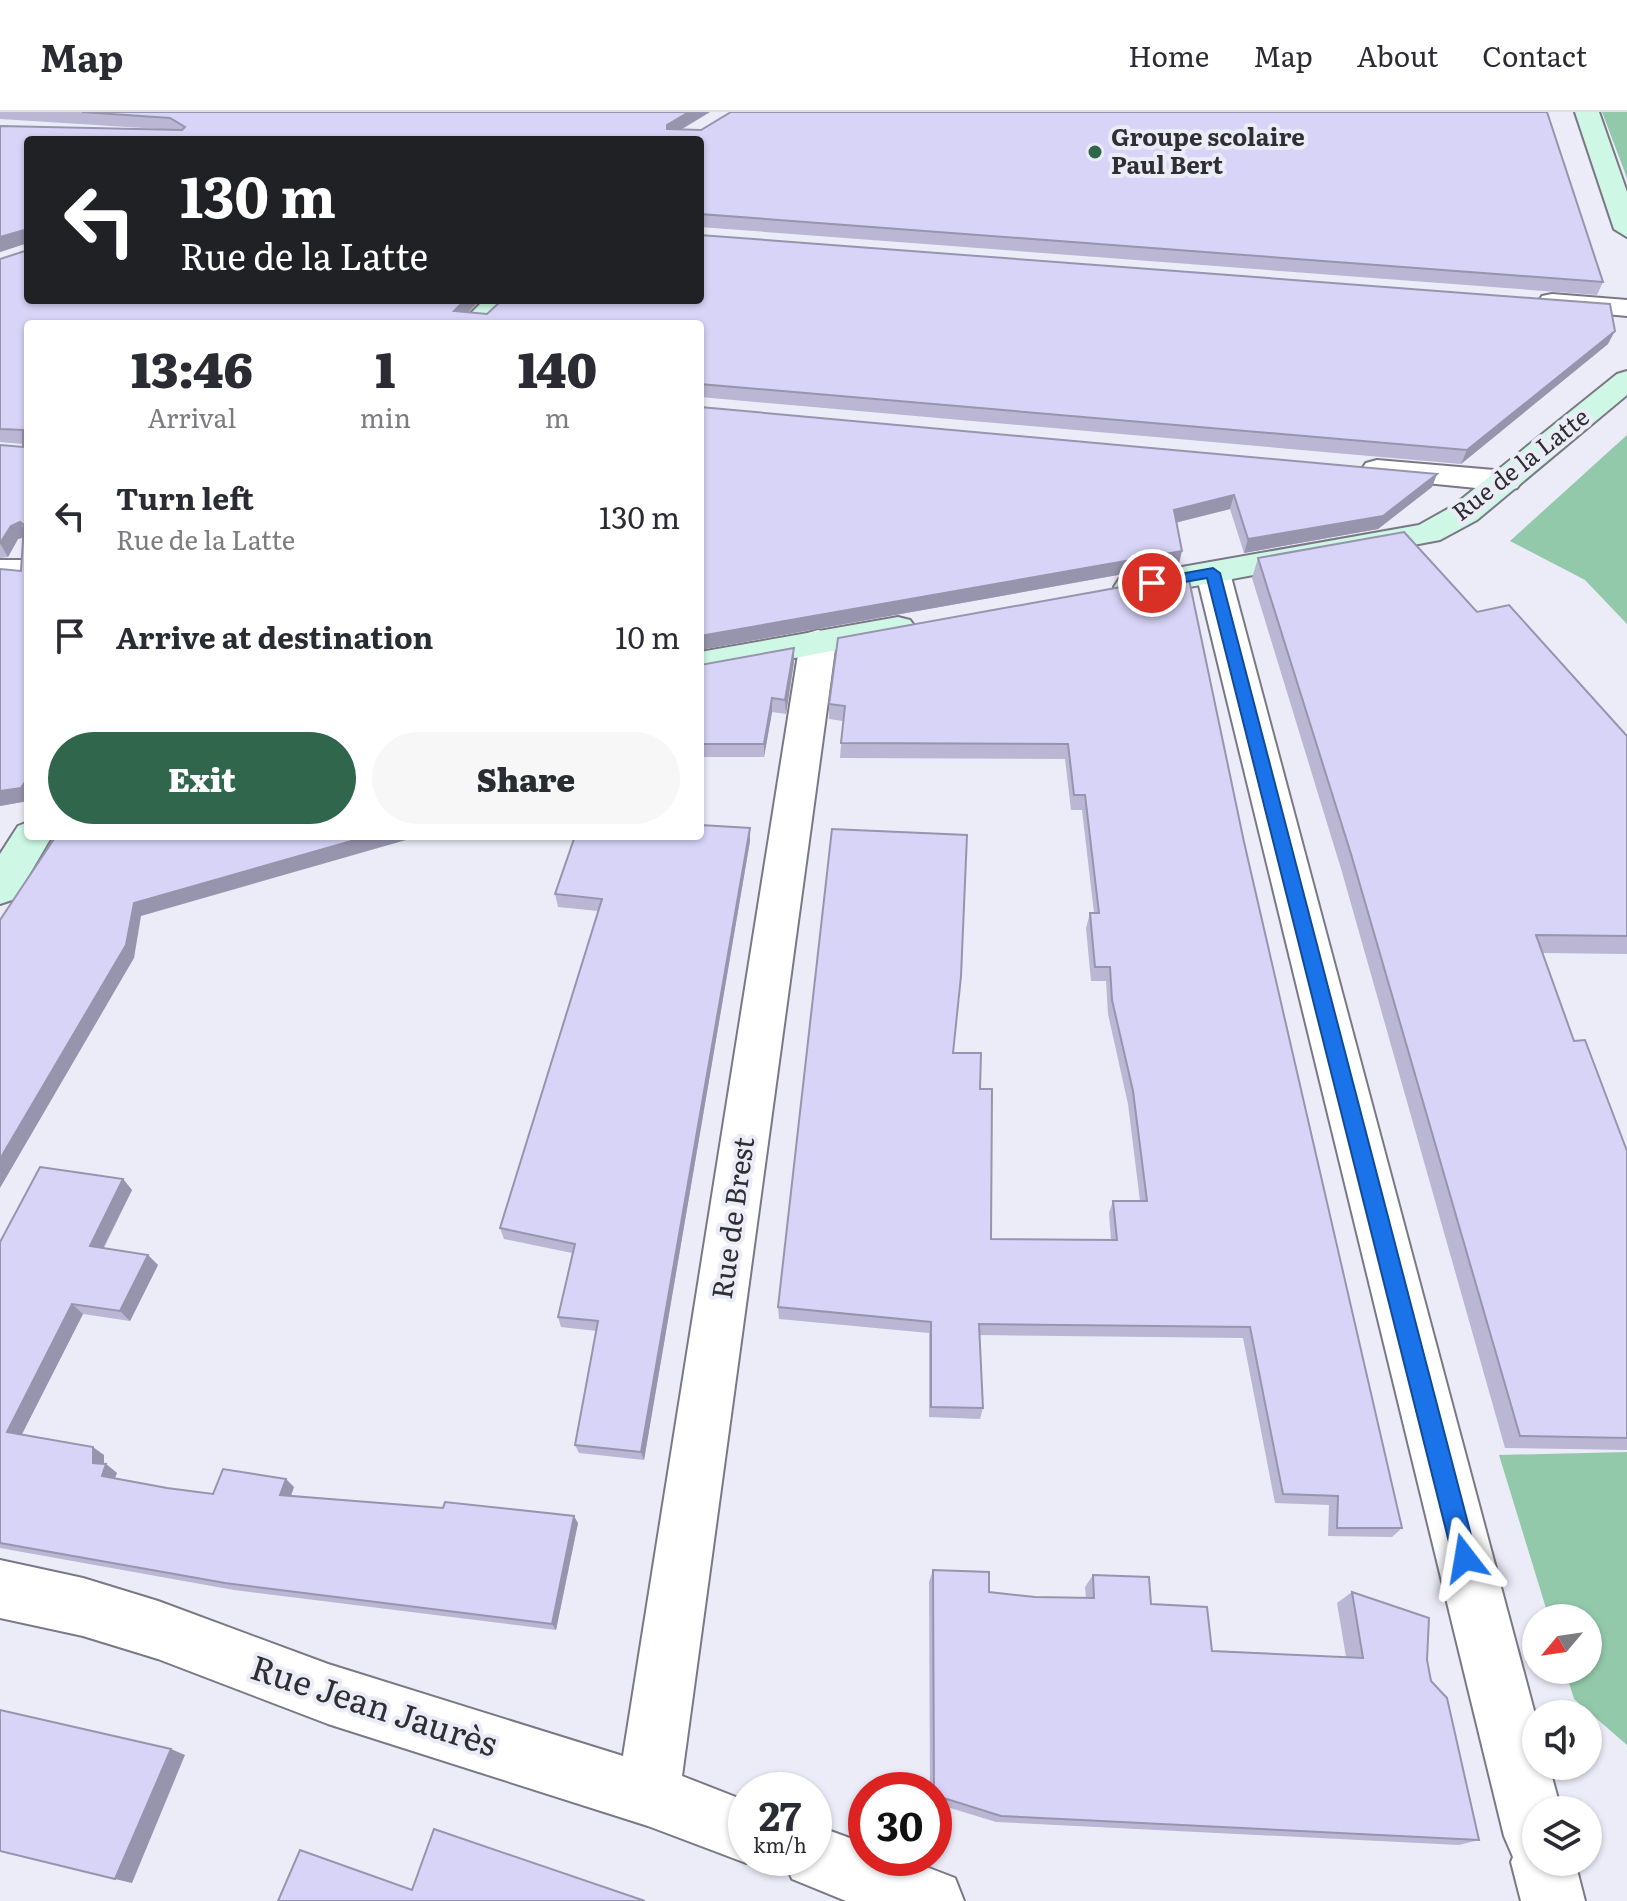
<!DOCTYPE html>
<html lang="en">
<head>
<meta charset="utf-8">
<style>
	:root { --surface:#fff; --page:#f7f7f7; --text:#2b2b33; --muted:#7c7c81; --line:#e1e1e2; --accent:#30664b }
	body { margin:0; font-family:Literata,serif; background:var(--page); color:var(--text); height:100vh; display:flex; flex-direction:column; font-size:30px; white-space:nowrap }
	* { box-sizing:border-box; margin:0 }
	p { font-size:26px; color:var(--muted) }
	.icon { flex:none; width:44px; height:44px; fill:none; stroke:currentColor; stroke-width:2; stroke-linecap:round; stroke-linejoin:round }
	.map { position:relative; flex:1; overflow:hidden }
	.details { position:absolute; left:24px; top:208px; width:680px; height:520px; display:flex; flex-direction:column; background:var(--surface); border-radius:8px; box-shadow:0 2px 6px #0004 }
	.details>* { flex:none }
	.guide { position:absolute; left:24px; top:24px; width:680px; height:168px; border-radius:8px; box-shadow:0 2px 6px #0004; background:#202124; color:#fff; overflow:hidden }
	.needle { width:52px; rotate:241deg }
	.controls { position:absolute; left:1522px; top:1492px; display:grid; gap:16px }
	.controls a { display:grid; place-items:center; width:80px; height:80px; border-radius:50%; background:var(--surface); box-shadow:0 2px 6px #0004; font-size:40px }
	.speed { position:absolute; left:728px; top:1660px; display:flex; gap:16px; font-size:40px; font-weight:700; text-align:center }
	.speed>* { display:grid; place-content:center; width:104px; height:104px; border-radius:50%; background:var(--surface); box-shadow:0 2px 6px #0004; line-height:1 }
	.speed small { font-size:20px; font-weight:400 }
	.speed .limit { border:12px solid #d22; background:#fff; color:#111 }
	.pin { position:absolute; display:grid; place-items:center; width:68px; height:68px; color:#fff; margin:-34px; border:4px solid #fff; border-radius:50%; box-shadow:0 2px 8px #0007 }
	.me { position:absolute; width:88px; margin:-44px; rotate:346deg; stroke-linejoin:round; filter:drop-shadow(0 0 6px #0008) }
	.turn { display:flex; align-items:center; gap:28px; height:168px; padding:0 24px; font-size:36px }
	.turn .icon { width:104px; height:104px; stroke-width:2.5 }
	.turn b { display:block; font-size:56px; line-height:68px }
	.eta { display:flex; justify-content:space-evenly; align-items:center; height:136px; text-align:center }
	.eta b { font-size:48px; font-weight:800; line-height:56px }
	.cta { display:flex; gap:16px; margin-top:auto; padding:16px 24px }
	.cta a { flex:1; height:92px; border-radius:48px; background:var(--accent); color:#fff; font-size:32px; font-weight:800; line-height:92px; text-align:center }
	.cta a+a { background:var(--page); color:var(--text) }
	ul { padding:0; list-style:none }
	li { display:flex; align-items:center; gap:24px; height:120px; padding:0 24px }
	li div { flex:1 }
	li b { display:block; font-size:30px }
	li em { font-style:normal }
	header { display:flex; align-items:center; gap:48px; box-sizing:border-box; height:112px; padding:0 40px; background:var(--surface); border-bottom:2px solid var(--line) }
	header strong { font-size:38px }
	nav { display:flex; gap:44px; margin-inline-start:auto; font-size:28px }
	.map>svg:first-child { display:block }
	.green { fill:#93c9ab }
	.lines { fill:none; stroke-linecap:round; stroke-linejoin:round }
	.street-casing { stroke:#7a7884; stroke-width:4 }
	.secondary-casing { stroke:#7a7884; stroke-width:4 }
	.street { fill:#fff; fill-rule:evenodd }
	.secondary { fill:#cef8e5; fill-rule:evenodd }
	.wall { fill:#bab6d4 }
	.shaded-wall { fill:#9794ad }
	.building { fill:#d8d4f7; stroke:#9794ad; stroke-width:2 }
	.route { fill:#1a73e8; stroke:#114b97; stroke-width:2 }
	.poi-dot { fill:#30664b; stroke:#ecebf8; stroke-width:3 }
	.labels { text-anchor:middle; stroke-width:8; stroke-linejoin:round; paint-order:stroke }
	.far-poi-label { font-size:24px; font-weight:bold; fill:#2f2e33; stroke:#ecebf8; text-anchor:start }
	.far-street-label { font-size:24px; fill:#2f2e33; stroke:#ecebf8 }
	.street-label { font-size:28px; fill:#2f2e33; stroke:#ecebf8 }
	.near-street-label { font-size:34px; fill:#2f2e33; stroke:#ecebf8 }
</style>
</head>
<body>
<header>
<strong>Map</strong>
<nav><a>Home</a><a>Map</a><a>About</a><a>Contact</a></nav>
</header>
<div class="map">
<svg width="1627" height="1789" viewBox="0 0 1627 1789">
	<rect width="100%" height="100%" fill="#ecebf8"/>
	<path class="green" d="M 1602,0 L 1627,0 L 1627,67 L 1624,58 Z
		M 1627,323 L 1627,512 L 1585,468 L 1510,429 Z
		M 1627,1340 L 1627,1633 L 1574,1587 L 1565,1558 L 1588,1558 L 1588,1506 L 1549,1506 L 1499,1343 Z"/>
	<g class="lines">
		<defs>
			<path id="street" d="M 1552,182 L 1627,188 L 1627,204 L 1542,196 L 1538,190 L 1542,184 Z
				M 1377,348 L 1506,359 L 1517,362 L 1522,369 L 1517,376 L 1506,379 L 1366,365 L 1361,358 L 1366,351 Z
				M 0,448 L 28,448 L 28,470 L 0,470 Z
				M 1213,450 L 1225,453 L 1230,461 L 1536,1606 L 1536,1654 L 1549,1654 L 1561,1698 L 1536,1698 L 1536,1750 L 1575,1750 L 1585,1789 L 1521,1789 L 1511,1750 L 1513,1745 L 1504,1724 L 1196,461 L 1201,453 Z
				M 818,518 L 831,522 L 836,530 L 682,1664 L 746,1689 L 746,1746 L 759,1746 L 746,1751 L 648,1714 L 328,1612 L 158,1547 L 83,1524 L 0,1506 L 0,1448 L 83,1466 L 158,1489 L 328,1552 L 623,1644 L 800,530 L 805,522 Z
				M 814,1713 L 866,1732 L 866,1746 L 903,1746 L 955,1766 L 964,1789 L 846,1789 L 792,1767 L 783,1746 L 814,1746 Z"/>
			<path id="secondary" d="M 1575,0 L 1599,0 L 1627,80 L 1627,125 L 1614,117 Z
				M 484,188 L 514,188 L 490,212 L 460,212 Z
				M 1627,259 L 1627,283 L 1477,408 L 1440,428 L 1131,486 L 1119,483 L 1114,475 L 1119,467 L 1131,464 L 1419,413 L 1453,394 L 1617,262 Z
				M 898,505 L 910,508 L 916,516 L 910,524 L 700,564 L 700,540 Z
				M 28,710 L 28,724 L 52,724 L 15,787 L 0,792 L 0,742 L 18,714 Z"/>
		</defs>
		<use href="#street" class="street-casing"/>
		<use href="#secondary" class="secondary-casing"/>
		<use href="#street" class="street"/>
		<use href="#secondary" class="secondary"/>
	</g>
	<path class="wall" d="M 0,0 L 710,0 L 681,18 L 1603,170 L 1597,183 L 700,115 L 700,28 L 28,28 L 468,200 L 487,202 L 1608,232 L 1461,352 L 700,285 L 700,212 L 28,212 L 28,689 L 0,694 L 23,426 L 18,427 L 8,445 L 0,446 L 0,333 L 23,335 L 23,332 L 0,330 L 0,147 L 25,139 L 24,132 L 0,140 L 0,14 L 175,18 L 0,7 L 0,8 Z
		M 700,295 L 1437,362 L 1432,375 L 1378,417 L 1244,441 L 1230,397 L 1177,410 L 1179,452 L 700,538 Z
		M 1258,446 L 1477,500 L 1627,624 L 1627,842 L 1542,841 L 1574,929 L 1627,1039 L 1627,1338 L 1505,1336 L 1342,760 L 1252,466 Z
		M 1188,463 L 1244,730 L 1402,1416 L 1392,1425 L 1328,1424 L 1329,1393 L 1275,1391 L 1243,1226 L 979,1223 L 983,1296 L 980,1307 L 929,1305 L 929,1221 L 779,1207 L 778,1195 L 953,941 L 980,977 L 991,1127 L 1111,1128 L 1109,1101 L 1113,1089 L 1140,1089 L 1128,992 L 1108,902 L 1106,869 L 1091,869 L 1086,816 L 1090,801 L 1094,801 L 1082,698 L 1071,698 L 1065,647 L 840,646 L 843,609 L 829,607 L 829,592 Z
		M 794,550 L 786,602 L 772,600 L 764,645 L 700,645 L 700,553 Z
		M 750,716 L 750,729 L 644,1348 L 579,1341 L 575,1333 L 597,1219 L 561,1215 L 558,1205 L 572,1141 L 504,1127 L 500,1116 L 598,799 L 558,795 L 555,782 Z
		M 123,1067 L 132,1078 L 104,1136 L 148,1143 L 158,1153 L 130,1209 L 83,1202 L 22,1322 L 104,1343 L 104,1352 L 106,1352 L 117,1361 L 115,1366 L 167,1376 L 213,1382 L 294,1375 L 291,1384 L 578,1411 L 556,1518 L 234,1478 L 0,1436 L 0,1130 Z
		M 933,1458 L 989,1480 L 1035,1485 L 1086,1486 L 1085,1475 L 1093,1463 L 1151,1492 L 1212,1539 L 1346,1545 L 1337,1491 L 1352,1480 L 1427,1548 L 1431,1569 L 1479,1728 L 1459,1733 L 996,1710 L 934,1691 L 934,1678 L 930,1678 L 929,1470 Z"/>
	<path class="shaded-wall" d="M 689,0 L 710,0 L 668,25 L 667,17 L 667,13 Z
		M 24,118 L 28,131 L 0,140 L 0,125 Z
		M 465,188 L 480,188 L 457,212 L 454,199 Z
		M 1615,219 L 1608,232 L 1461,352 L 1467,338 Z
		M 1437,362 L 1432,375 L 1378,417 L 1244,441 L 1248,427 Z
		M 1234,383 L 1230,397 L 1171,412 L 1174,398 Z
		M 20,410 L 27,424 L 18,427 L 8,445 L 0,431 L 11,414 Z
		M 1182,439 L 1179,452 L 700,538 L 700,524 Z
		M 794,536 L 794,550 L 786,602 L 785,588 Z
		M 772,586 L 772,600 L 764,645 L 764,632 Z
		M 28,665 L 28,689 L 0,694 L 0,679 Z
		M 750,716 L 750,729 L 644,1348 L 641,1340 Z
		M 369,724 L 420,724 L 141,804 L 134,846 L 0,1076 L 0,1047 L 134,791 Z
		M 123,1067 L 132,1078 L 99,1144 L 90,1134 Z
		M 148,1143 L 158,1153 L 130,1209 L 120,1199 Z
		M 72,1192 L 83,1202 L 19,1328 L 7,1320 Z
		M 93,1335 L 104,1343 L 104,1359 L 106,1352 L 117,1361 L 112,1372 L 102,1364 L 93,1351 Z
		M 286,1367 L 294,1375 L 288,1391 L 280,1383 Z
		M 574,1404 L 578,1411 L 556,1518 L 552,1512 Z
		M 171,1637 L 185,1643 L 132,1771 L 115,1767 Z"/>
	<path class="building" d="M 82,0 L 689,0 L 667,13 L 667,17 L 701,18 L 731,0 L 1547,0 L 1603,170 L 700,102 L 700,28 L 28,28 L 28,188 L 465,188 L 454,199 L 487,202 L 502,188 L 700,188 L 700,123 L 1610,192 L 1615,219 L 1467,338 L 700,272 L 700,212 L 28,212 L 28,665 L 21,676 L 0,679 L 0,457 L 21,459 L 24,413 L 20,410 L 11,414 L 0,431 L 0,333 L 23,335 L 23,318 L 0,317 L 0,147 L 25,139 L 24,118 L 0,125 L 0,14 L 182,18 L 185,15 L 170,6 Z
		M 700,295 L 1437,362 L 1383,404 L 1248,427 L 1234,383 L 1174,398 L 1182,439 L 700,524 Z
		M 1404,420 L 1477,500 L 1509,493 L 1627,624 L 1627,824 L 1536,823 L 1574,929 L 1585,928 L 1627,1039 L 1627,1326 L 1520,1324 L 1351,742 L 1258,446 Z
		M 1188,463 L 1244,730 L 1402,1416 L 1337,1416 L 1338,1384 L 1283,1382 L 1250,1215 L 979,1212 L 983,1296 L 931,1295 L 931,1210 L 778,1195 L 832,717 L 967,723 L 961,864 L 953,941 L 981,941 L 980,977 L 992,977 L 991,1127 L 1117,1128 L 1113,1089 L 1147,1089 L 1133,979 L 1112,888 L 1110,855 L 1095,855 L 1090,801 L 1099,801 L 1085,683 L 1074,683 L 1068,632 L 841,631 L 845,594 L 829,592 L 838,526 Z
		M 794,536 L 785,588 L 772,586 L 764,632 L 700,632 L 700,553 Z
		M 700,713 L 750,716 L 641,1340 L 575,1333 L 598,1209 L 558,1205 L 575,1132 L 500,1116 L 602,787 L 555,782 L 575,724 L 700,724 Z
		M 56,724 L 369,724 L 134,791 L 126,833 L 0,1047 L 0,808 Z
		M 40,1055 L 123,1067 L 90,1134 L 148,1143 L 120,1199 L 72,1192 L 7,1320 L 93,1335 L 93,1351 L 106,1352 L 102,1364 L 167,1376 L 213,1382 L 223,1357 L 286,1367 L 280,1383 L 443,1396 L 445,1390 L 574,1404 L 552,1512 L 225,1471 L 0,1431 L 0,1130 Z
		M 933,1458 L 989,1460 L 989,1480 L 1035,1485 L 1094,1486 L 1093,1463 L 1149,1465 L 1151,1492 L 1207,1495 L 1212,1539 L 1363,1546 L 1352,1480 L 1429,1506 L 1427,1548 L 1431,1569 L 1447,1586 L 1479,1728 L 1001,1704 L 934,1683 Z
		M 0,1598 L 171,1637 L 115,1767 L 0,1739 Z
		M 434,1717 L 645,1789 L 278,1789 L 300,1738 L 412,1778 Z"/>
	<path class="route" d="M 1213,456 L 1220,461 L 1477,1446 L 1473,1455 L 1465,1458 L 1457,1455 L 1453,1446 L 1207,466 L 1152,476 L 1145,471 L 1152,467 Z"/>
	<circle class="poi-dot" cx="1095" cy="40" r="8"/>
	<g class="labels">
		<g class="far-poi-label">
			<text x="1111" y="34">Groupe scolaire<tspan x="1111" dy="28">Paul Bert</tspan></text>
		</g>
		<g class="far-street-label">
			<text transform="translate(1521 353) rotate(-38)" y="8">Rue de la Latte</text>
		</g>
		<g class="street-label">
			<text transform="translate(733 1106) rotate(-82)" y="10">Rue de Brest</text>
		</g>
		<g class="near-street-label">
			<text transform="translate(374 1594) rotate(18)" y="12">Rue Jean Jaurès</text>
		</g>
	</g>
</svg>
<div class="controls">
<a><svg class="needle" viewBox="-14 -14 28 28"><path d="M0-13l5 13h-10z" fill="#e53935"/><path d="M0 13l5-13h-10z" fill="#7c7c81"/></svg></a>
<a><svg class="icon" aria-label="sound" viewBox="0 0 24 24"><path d="M4 9h4l5-4v14l-5-4H4zM17 9q2 3 0 6"/></svg></a>
<a><svg class="icon" aria-label="layers" viewBox="0 0 24 24"><path d="M12 4l9 5-9 5-9-5zM3 14l9 5 9-5"/></svg></a>
</div>
<div class="speed"><div>27<small>km/h</small></div><div class="limit">30</div></div>
<div class="pin" style="left:1152px;top:471px;background:#d93025"><svg class="icon" aria-label="arrive" viewBox="0 0 24 24"><path d="M6 21V4h12l-3 4 3 4H6"/></svg></div>
<svg class="me" style="left:1465px;top:1446px" viewBox="-20 -20 40 40"><path d="M0-17L14 15 0 8-14 15z" fill="#1a73e8" stroke="#fff" stroke-width="4"/></svg>
<div class="guide">
<div class="turn"><svg class="icon" aria-label="left" viewBox="0 0 24 24"><path d="M17 20v-9H6M10 6l-5 5 5 5"/></svg><div><b>130 m</b>Rue de la Latte</div></div>
</div>
<section class="details">
<div class="eta">
<div><b>13:46</b><p>Arrival</p></div>
<div><b>1</b><p>min</p></div>
<div><b>140</b><p>m</p></div>
</div>
<ul>
<li><svg class="icon" aria-label="left" viewBox="0 0 24 24"><path d="M17 20v-9H6M10 6l-5 5 5 5"/></svg><div><b>Turn left</b><p>Rue de la Latte</p></div><em>130 m</em></li>
<li><svg class="icon" aria-label="arrive" viewBox="0 0 24 24"><path d="M6 21V4h12l-3 4 3 4H6"/></svg><div><b>Arrive at destination</b></div><em>10 m</em></li>
</ul>
<div class="cta"><a>Exit</a><a>Share</a></div>
</section>
</div>
</body>
</html>
